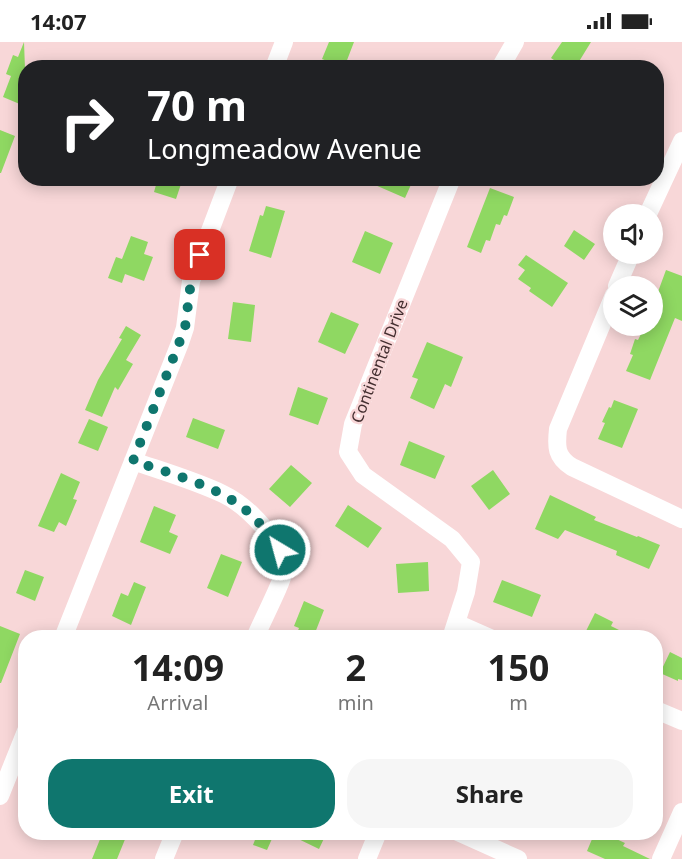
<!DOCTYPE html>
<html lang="en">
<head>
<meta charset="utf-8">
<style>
	:root { --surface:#fff; --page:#f6f6f6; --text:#222; --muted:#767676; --accent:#0f766e }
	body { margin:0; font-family:"Noto Sans",sans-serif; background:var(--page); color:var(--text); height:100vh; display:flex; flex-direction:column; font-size:22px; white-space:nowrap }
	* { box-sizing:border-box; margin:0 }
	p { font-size:20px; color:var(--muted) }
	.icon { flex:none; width:33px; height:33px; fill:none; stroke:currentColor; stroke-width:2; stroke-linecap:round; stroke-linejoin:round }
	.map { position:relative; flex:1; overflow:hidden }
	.sheet { position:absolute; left:18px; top:588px; width:645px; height:210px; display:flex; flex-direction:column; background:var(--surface); border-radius:24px; box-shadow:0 3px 15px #0003 }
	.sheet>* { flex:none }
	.top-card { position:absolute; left:18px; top:18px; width:646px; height:126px; border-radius:24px; box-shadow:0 3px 15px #0003; background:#202124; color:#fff; overflow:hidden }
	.fabs { position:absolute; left:603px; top:162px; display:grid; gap:12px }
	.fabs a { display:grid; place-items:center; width:60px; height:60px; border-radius:50%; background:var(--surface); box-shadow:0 3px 15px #0003; font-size:30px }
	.pin { position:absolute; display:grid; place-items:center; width:51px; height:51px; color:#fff; margin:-26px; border-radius:12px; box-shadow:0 3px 9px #0006 }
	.me { position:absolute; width:66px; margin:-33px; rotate:323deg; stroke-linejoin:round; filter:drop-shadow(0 0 4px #0008) }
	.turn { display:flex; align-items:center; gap:21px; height:126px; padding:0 30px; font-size:27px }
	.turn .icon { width:78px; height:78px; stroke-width:2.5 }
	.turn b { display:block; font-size:42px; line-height:51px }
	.eta { display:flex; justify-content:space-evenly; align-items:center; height:102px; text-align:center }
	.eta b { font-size:36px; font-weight:700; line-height:42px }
	.action { display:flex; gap:12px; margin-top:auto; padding:12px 30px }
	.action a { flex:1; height:69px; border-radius:24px; background:var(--accent); color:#fff; font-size:24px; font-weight:700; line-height:69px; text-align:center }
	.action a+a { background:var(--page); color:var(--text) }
	.status { display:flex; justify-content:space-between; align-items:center; height:42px; padding:0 30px; background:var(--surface); direction:ltr }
	.status svg { height:16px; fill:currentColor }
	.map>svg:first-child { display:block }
	.building { fill:#8fd862 }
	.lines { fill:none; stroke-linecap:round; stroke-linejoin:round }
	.minor { stroke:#fff; stroke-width:18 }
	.route { stroke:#0f766e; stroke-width:10; stroke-dasharray:0 18 }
	.labels { text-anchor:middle; stroke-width:5; stroke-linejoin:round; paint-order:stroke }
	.street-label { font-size:16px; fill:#442f30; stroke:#f8d7d8 }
</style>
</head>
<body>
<div class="status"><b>14:07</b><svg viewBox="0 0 49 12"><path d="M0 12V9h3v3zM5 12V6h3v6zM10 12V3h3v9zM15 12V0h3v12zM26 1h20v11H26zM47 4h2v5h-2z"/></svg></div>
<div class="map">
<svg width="682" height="817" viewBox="0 0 682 817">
	<rect width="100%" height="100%" fill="#f8d7d8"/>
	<path class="building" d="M 24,0 L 26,54 L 22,63 L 3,55 L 11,34 L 6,32 L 13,13 L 18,15 Z
		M 329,0 L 354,0 L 344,26 L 322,17 Z
		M 562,0 L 591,0 L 575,26 L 566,26 L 551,16 Z
		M 0,88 L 15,94 L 1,131 L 0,131 Z
		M 158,136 L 183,136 L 176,157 L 154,150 Z
		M 359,136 L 414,136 L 405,156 Z
		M 490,146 L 514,155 L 507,174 L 504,173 L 500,183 L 496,182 L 490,199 L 486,198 L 481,211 L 467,205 Z
		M 266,164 L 285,169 L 271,216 L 249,209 L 260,173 L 263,174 Z
		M 574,188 L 595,202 L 584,218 L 564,204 Z
		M 365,189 L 393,201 L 380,232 L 352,220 Z
		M 131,194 L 148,200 L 144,212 L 153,215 L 144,239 L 125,232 L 122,241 L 108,236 L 116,215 L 122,217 Z
		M 526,213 L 568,241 L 552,265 L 529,249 L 531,246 L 518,237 L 525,228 L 518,223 Z
		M 666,228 L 682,234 L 682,279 L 675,276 L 650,338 L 626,329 L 633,313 L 630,312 L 635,297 L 638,298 L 642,290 L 645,291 L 648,284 L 652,284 L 652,272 L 657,259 L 655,258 Z
		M 233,260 L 255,263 L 251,300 L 228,297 Z
		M 331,270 L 359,282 L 345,312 L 318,300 Z
		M 126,284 L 141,293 L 126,318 L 133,322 L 118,348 L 115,345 L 102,375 L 85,368 L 98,338 L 122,297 L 119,296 Z
		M 427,300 L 463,315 L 451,345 L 445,342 L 434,367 L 410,356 L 418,337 L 412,335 Z
		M 298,345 L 328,356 L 318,383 L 289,373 Z
		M 614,358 L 638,367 L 622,406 L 598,397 L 605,381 L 602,380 L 609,365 L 611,366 Z
		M 193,376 L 225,388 L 218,407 L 186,395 Z
		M 89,377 L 108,385 L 98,409 L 78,401 Z
		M 409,399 L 445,414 L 435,437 L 400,423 Z
		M 291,423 L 312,441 L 290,465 L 269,447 Z
		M 493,428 L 510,452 L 489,468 L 471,444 Z
		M 61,431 L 80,440 L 73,457 L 77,458 L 66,484 L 59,480 L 54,490 L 38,484 Z
		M 550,453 L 596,475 L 594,478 L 637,495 L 638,494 L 660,503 L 649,527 L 616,513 L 617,509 L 565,488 L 558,497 L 535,487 Z
		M 348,463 L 382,486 L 368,506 L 335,484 Z
		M 154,464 L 176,473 L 169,490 L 178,494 L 170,512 L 140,500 Z
		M 221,512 L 242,520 L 228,555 L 207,546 Z
		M 428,520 L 429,549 L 398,551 L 396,522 Z
		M 25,528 L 44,535 L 35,559 L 16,551 Z
		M 502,538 L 541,553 L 532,575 L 493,560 Z
		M 134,540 L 146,545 L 131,583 L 112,574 L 121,551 L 128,554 Z
		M 304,559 L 324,568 L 313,596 L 295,596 L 299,586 L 294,584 Z
		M 595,571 L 613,580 L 611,584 L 635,596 L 594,596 L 585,591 Z
		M 0,584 L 20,592 L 1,641 L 0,641 Z
		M 670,610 L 682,616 L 682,638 L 678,637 L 678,639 L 660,631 Z
		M 103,790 L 128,790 L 117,817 L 92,817 Z
		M 258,790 L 275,790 L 267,808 L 253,803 Z
		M 284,790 L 327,790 L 319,807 Z
		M 595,790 L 601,790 L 625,801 L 623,804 L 650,817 L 605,817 L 587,809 Z"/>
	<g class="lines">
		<path class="minor" d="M 274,26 L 284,0
			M 500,26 L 515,0
			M 648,172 L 682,99
			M 617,244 L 631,212
			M 614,253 L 558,387 C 556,405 556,415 572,425 L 682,477
			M 133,419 C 162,429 196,439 223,452 C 248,464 283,500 284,528 C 284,537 260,583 255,596
			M 456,581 L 490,596
			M 63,596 L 180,301 L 185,286 L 191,239 L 230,136
			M 451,596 L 466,550 L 471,520 L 452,497 L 363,433 L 348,410 L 353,382 L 452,136
			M 656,668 L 682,679
			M 0,754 L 26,689
			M 458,790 L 518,817
			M 164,817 L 175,790
			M 367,817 L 378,790
			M 661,817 L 682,770"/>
	</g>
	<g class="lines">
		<path class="route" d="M 200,213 L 191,239 L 185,286 L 133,419 C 169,431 218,444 247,469 C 260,480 270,494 280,508"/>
	</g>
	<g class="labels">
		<g class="street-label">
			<text transform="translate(379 319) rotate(-69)" y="6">Continental Drive</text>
		</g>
	</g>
</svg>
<div class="fabs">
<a><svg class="icon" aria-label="sound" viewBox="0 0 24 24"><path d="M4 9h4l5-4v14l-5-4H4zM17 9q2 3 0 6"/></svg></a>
<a><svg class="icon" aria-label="layers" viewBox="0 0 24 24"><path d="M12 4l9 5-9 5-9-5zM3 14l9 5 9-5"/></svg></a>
</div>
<div class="pin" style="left:200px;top:213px;background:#d93025"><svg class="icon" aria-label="arrive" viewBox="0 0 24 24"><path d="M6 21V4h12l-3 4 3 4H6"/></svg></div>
<svg class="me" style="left:280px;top:508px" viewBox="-20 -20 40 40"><circle r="17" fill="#0f766e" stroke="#fff" stroke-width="3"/><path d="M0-11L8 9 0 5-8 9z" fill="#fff"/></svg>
<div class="top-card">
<div class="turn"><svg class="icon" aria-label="right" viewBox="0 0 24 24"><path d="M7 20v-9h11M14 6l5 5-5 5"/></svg><div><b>70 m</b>Longmeadow Avenue</div></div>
</div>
<section class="sheet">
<div class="eta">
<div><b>14:09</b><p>Arrival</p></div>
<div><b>2</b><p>min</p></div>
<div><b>150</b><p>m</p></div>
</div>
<div class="action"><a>Exit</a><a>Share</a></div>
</section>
</div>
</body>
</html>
